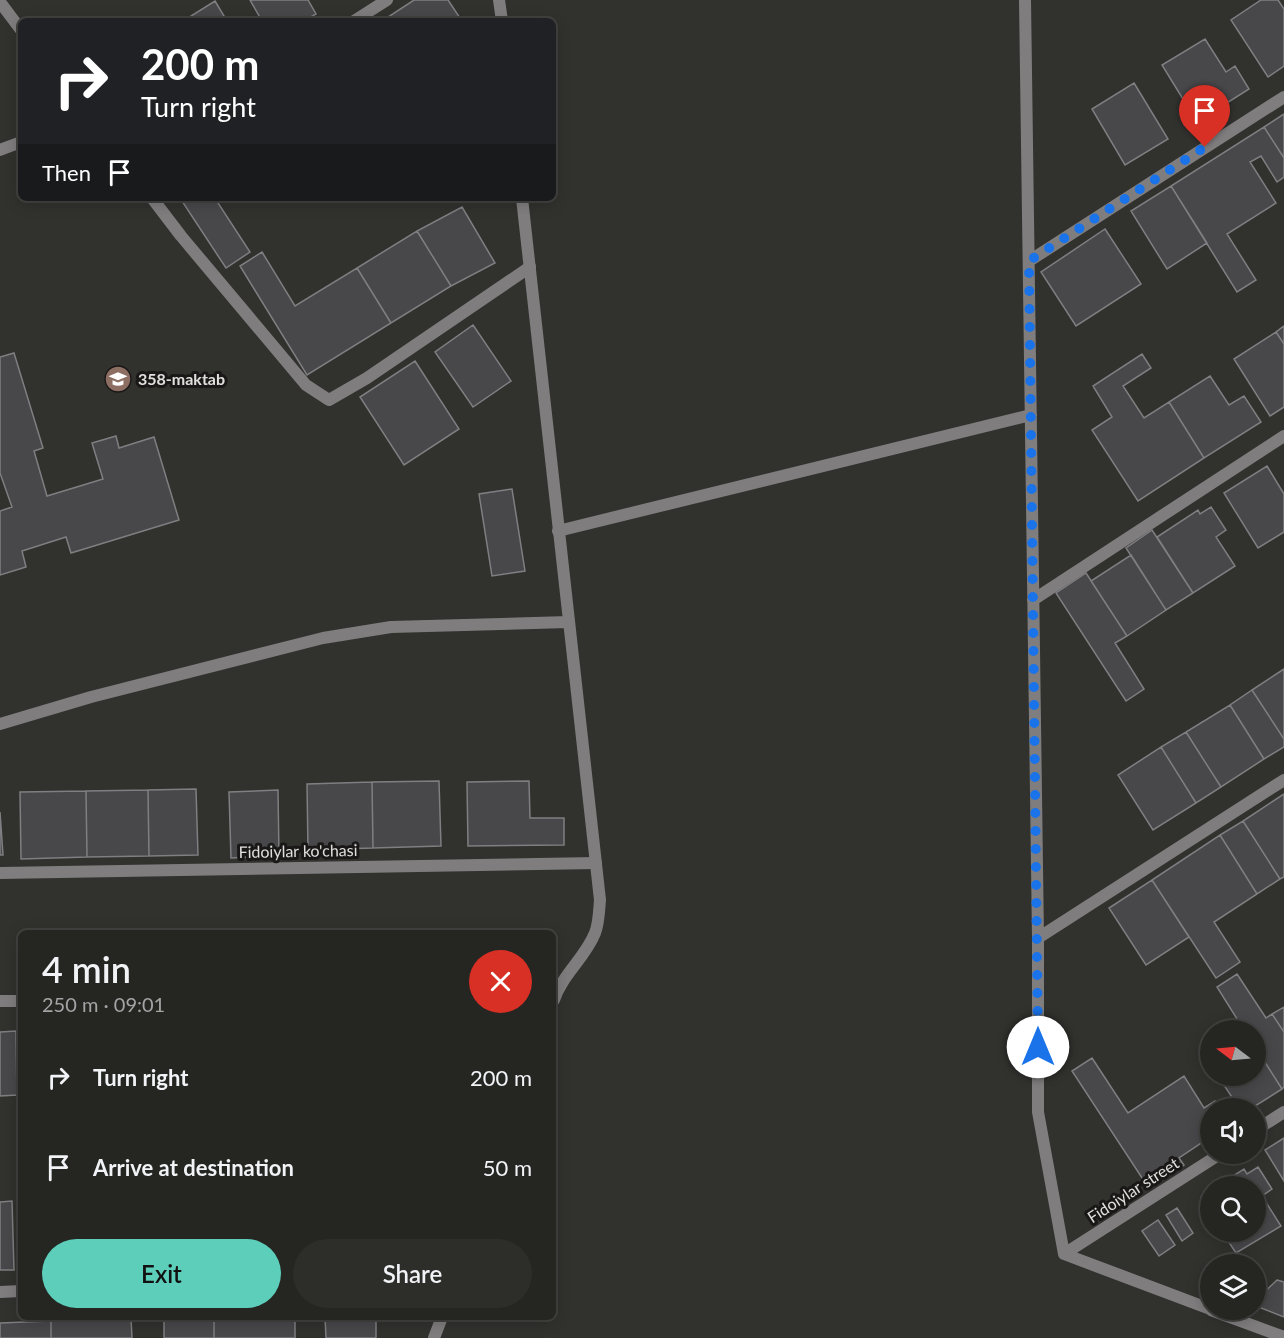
<!DOCTYPE html>
<html lang="en">
<head>
<meta charset="utf-8">
<style>
	:root { --surface:#252522; --page:#2d2d2a; --text:#f1f3f6; --muted:#a3a5a5; --line:#424240; --accent:#5cceba }
	body { margin:0; font-family:Lato,sans-serif; background:var(--page); color:var(--text); height:100vh; display:flex; flex-direction:column; font-size:22px; white-space:nowrap }
	* { box-sizing:border-box; margin:0 }
	p { font-size:20px; color:var(--muted) }
	.icon { flex:none; width:33px; height:33px; fill:none; stroke:currentColor; stroke-width:2; stroke-linecap:round; stroke-linejoin:round }
	.map { position:relative; flex:1; overflow:hidden }
	.details { position:absolute; left:18px; top:930px; width:538px; height:390px; display:flex; flex-direction:column; background:var(--surface); border-radius:9px; box-shadow:0 3px 15px #0003,0 0 0 2px var(--line) }
	.details>* { flex:none }
	.top-card { position:absolute; left:18px; top:18px; width:538px; height:183px; border-radius:9px; box-shadow:0 3px 15px #0003,0 0 0 2px var(--line); background:#202124; color:#fff; overflow:hidden }
	.needle { width:39px; rotate:286deg }
	.fabs { position:absolute; left:1200px; top:1020px; display:grid; gap:12px }
	.fabs a { display:grid; place-items:center; width:66px; height:66px; border-radius:50%; background:var(--surface); box-shadow:0 3px 15px #0003,0 0 0 2px var(--line); font-size:30px }
	.pin { position:absolute; display:grid; place-items:center; width:51px; height:51px; color:#fff; margin:-62px -26px; border-radius:50% 50% 50% 0; rotate:-45deg; box-shadow:0 0 6px #0007 }
	.pin .icon { rotate:45deg }
	.me { position:absolute; width:66px; margin:-33px; rotate:0deg; stroke-linejoin:round; filter:drop-shadow(0 0 4px #0008) }
	.turn { display:flex; align-items:center; gap:21px; height:126px; padding:0 24px; font-size:27px }
	.turn .icon { width:78px; height:78px; stroke-width:2.5 }
	.turn b { display:block; font-size:42px; line-height:51px }
	.then { display:flex; align-items:center; height:57px; padding:0 24px; background:#0003; gap:12px; font-size:22px }
	.round { display:grid; place-items:center; flex:none; width:63px; height:63px; border-radius:32px; background:var(--page) }
	.summary { display:flex; align-items:center; justify-content:space-between; height:102px; padding:0 24px }
	h1 { font-size:36px; font-weight:600; line-height:45px }
	.cta { display:flex; gap:12px; margin-top:auto; padding:12px 24px }
	.cta a { flex:1; height:69px; border-radius:36px; background:var(--accent); color:#111; font-size:24px; font-weight:600; line-height:69px; text-align:center }
	.cta a+a { background:var(--page); color:var(--text) }
	ul { padding:0; list-style:none }
	li { display:flex; align-items:center; gap:18px; height:90px; padding:0 24px }
	li div { flex:1 }
	li b { display:block; font-size:22px }
	li em { font-style:normal }
	.map>svg:first-child { display:block }
	.building { fill:#48484b; stroke:#7f7f82; stroke-width:1.5 }
	.lines { fill:none; stroke-linecap:round; stroke-linejoin:round }
	.service { stroke:#7f7d7e; stroke-width:12 }
	.minor { stroke:#7f7d7e; stroke-width:12 }
	.tertiary { stroke:#7f7d7e; stroke-width:12 }
	.route { stroke:#1a73e8; stroke-width:10; stroke-dasharray:0 18 }
	.labels { text-anchor:middle; stroke-width:6; stroke-linejoin:round; paint-order:stroke }
	.poi-label { font-size:16px; font-weight:bold; fill:#e0dfdd; stroke:#191817; text-anchor:start }
	.street-label { font-size:16px; fill:#e0dfdd; stroke:#191817 }
</style>
</head>
<body>
<div class="map">
<svg width="1284" height="1338" viewBox="0 0 1284 1338">
	<rect width="100%" height="100%" fill="#31312e"/>
	<path class="building" d="M 250,0 L 308,0 L 316,14 L 304,21 L 262,21 Z
		M 414,0 L 448,0 L 462,21 L 382,21 Z
		M 1261,0 L 1278,0 L 1284,9 L 1284,66 L 1268,77 L 1231,20 Z
		M 215,1 L 227,21 L 183,21 Z
		M 1205,39 L 1226,72 L 1235,66 L 1249,89 L 1197,122 L 1162,65 Z
		M 1134,83 L 1168,139 L 1125,165 L 1092,109 Z
		M 1284,114 L 1284,158 L 1264,127 Z
		M 1264,127 L 1284,158 L 1284,177 L 1277,182 L 1261,156 L 1250,162 L 1276,203 L 1227,234 L 1256,280 L 1237,292 L 1171,186 Z
		M 1171,186 L 1207,243 L 1167,269 L 1131,211 Z
		M 180,198 L 225,198 L 218,203 L 250,252 L 226,268 Z
		M 462,207 L 495,263 L 451,286 L 417,231 Z
		M 1105,229 L 1141,284 L 1076,326 L 1041,272 Z
		M 417,231 L 451,286 L 391,323 L 357,268 Z
		M 262,252 L 295,306 L 357,268 L 391,323 L 307,375 L 240,266 Z
		M 473,325 L 511,381 L 473,407 L 435,352 Z
		M 1284,326 L 1284,344 L 1276,332 Z
		M 1276,332 L 1284,344 L 1284,407 L 1270,416 L 1234,359 Z
		M 14,353 L 43,448 L 34,451 L 47,496 L 103,479 L 92,443 L 116,436 L 119,448 L 154,437 L 179,520 L 71,553 L 66,537 L 22,551 L 26,567 L 0,575 L 0,511 L 12,507 L 0,473 L 0,357 Z
		M 1142,354 L 1151,368 L 1123,386 L 1144,418 L 1169,402 L 1204,458 L 1138,501 L 1092,430 L 1112,417 L 1093,386 Z
		M 415,361 L 459,429 L 404,465 L 360,397 Z
		M 1210,376 L 1229,405 L 1244,396 L 1261,422 L 1204,458 L 1169,402 Z
		M 1267,466 L 1284,494 L 1284,532 L 1258,548 L 1224,493 Z
		M 512,489 L 525,571 L 492,576 L 479,494 Z
		M 1211,507 L 1226,530 L 1216,537 L 1235,566 L 1193,593 L 1157,537 L 1198,510 L 1200,514 Z
		M 1152,530 L 1193,593 L 1166,610 L 1126,548 Z
		M 1131,555 L 1166,610 L 1127,636 L 1091,581 Z
		M 1086,573 L 1127,636 L 1115,643 L 1144,689 L 1126,701 L 1056,593 Z
		M 1284,669 L 1284,739 L 1252,690 Z
		M 1252,690 L 1284,739 L 1284,747 L 1264,759 L 1230,705 Z
		M 1230,705 L 1264,759 L 1221,787 L 1186,732 Z
		M 1186,732 L 1221,787 L 1196,803 L 1161,747 Z
		M 1161,747 L 1196,803 L 1153,830 L 1118,775 Z
		M 439,781 L 441,846 L 373,848 L 372,782 Z
		M 529,781 L 530,818 L 564,818 L 564,845 L 468,846 L 467,782 Z
		M 372,782 L 373,848 L 308,850 L 307,784 Z
		M 196,789 L 198,855 L 149,856 L 148,790 Z
		M 148,790 L 149,856 L 87,857 L 86,791 Z
		M 278,790 L 279,856 L 231,858 L 229,792 Z
		M 86,791 L 87,857 L 21,859 L 20,792 Z
		M 1284,794 L 1284,877 L 1280,879 L 1243,821 Z
		M 0,812 L 3,855 L 0,855 Z
		M 1243,821 L 1280,879 L 1257,894 L 1220,835 Z
		M 1220,835 L 1257,894 L 1214,922 L 1240,962 L 1216,978 L 1152,880 Z
		M 1152,880 L 1189,937 L 1146,965 L 1109,908 Z
		M 1237,974 L 1266,1018 L 1272,1014 L 1284,1032 L 1284,1087 L 1282,1089 L 1256,1048 L 1256,1030 L 1244,1030 L 1217,987 Z
		M 1284,1007 L 1284,1032 L 1272,1014 Z
		M 16,1031 L 17,1095 L 0,1096 L 0,1032 Z
		M 16,1031 L 21,1031 L 21,1095 L 17,1095 Z
		M 1256,1048 L 1282,1089 L 1252,1108 L 1239,1108 L 1218,1076 L 1256,1076 Z
		M 1092,1058 L 1128,1113 L 1184,1076 L 1204,1108 L 1215,1101 L 1219,1108 L 1210,1108 L 1210,1137 L 1179,1158 L 1184,1165 L 1163,1179 L 1158,1171 L 1144,1181 L 1072,1071 Z
		M 1284,1138 L 1284,1181 L 1265,1150 Z
		M 1258,1167 L 1272,1189 L 1262,1196 L 1281,1226 L 1236,1253 L 1222,1232 L 1256,1232 L 1256,1186 L 1217,1186 L 1244,1169 L 1247,1174 Z
		M 1210,1190 L 1210,1212 L 1201,1197 Z
		M 12,1201 L 14,1270 L 0,1270 L 0,1202 Z
		M 1177,1208 L 1193,1233 L 1182,1241 L 1166,1215 Z
		M 1158,1220 L 1175,1245 L 1159,1256 L 1142,1231 Z
		M 1277,1280 L 1284,1282 L 1284,1317 L 1256,1306 L 1256,1300 Z
		M 164,1317 L 214,1317 L 214,1338 L 164,1338 Z
		M 214,1317 L 295,1317 L 295,1338 L 214,1338 Z
		M 325,1317 L 376,1317 L 376,1338 L 326,1338 Z
		M 131,1318 L 132,1338 L 51,1338 L 51,1321 Z
		M 51,1321 L 51,1338 L 0,1338 L 0,1323 Z"/>
	<g class="lines">
		<path class="service" d="M 0,150 L 21,142"/>
		<path class="minor" d="M 1025,0 L 1038,938 L 1038,1112 L 1064,1254
			M 0,2 L 21,30
			M 354,21 L 387,0
			M 152,198 L 181,236 L 306,385 L 329,400 L 367,378 L 530,267
			M 1029,261 L 1284,97
			M 558,531 L 1031,415
			M 1033,600 L 1284,436
			M 0,873 L 596,863
			M 1038,938 L 1284,780
			M 0,1001 L 21,1001
			M 1256,1130 L 1284,1112
			M 1064,1254 L 1220,1154
			M 1064,1254 L 1210,1309
			M 0,1292 L 21,1291
			M 1211,1310 L 1284,1337"/>
		<path class="tertiary" d="M 499,0 L 502,21
			M 522,198 L 600,900 C 599,911 599,923 595,933 C 585,958 562,975 554,1000
			M 0,724 L 91,697 L 323,638 L 391,627 L 568,622
			M 434,1338 L 442,1317"/>
	</g>
	<g class="lines">
		<path class="route" d="M 1038,1047 L 1029,261 L 1205,147"/>
	</g>
	<defs>
		<symbol id="school-disc" viewBox="-11 -11 22 22"><circle r="9.5" fill="#8d6e63" stroke="#191817"/><path d="M0-5L7-2L0 1L-7-2ZM-4 1L0 2.5L4 1V4Q0 6-4 4Z" fill="#fff"/></symbol>
	</defs>
	<g fill-rule="evenodd">
		<use href="#school-disc" x="103" y="364" width="30" height="30"/>
	</g>
	<g class="labels">
		<g class="poi-label">
			<text x="138" y="385">358-maktab</text>
		</g>
		<g class="street-label">
			<text transform="translate(298 851) rotate(-1)" y="6">Fidoiylar ko'chasi</text>
			<text transform="translate(1133 1190) rotate(-33)" y="6">Fidoiylar street</text>
		</g>
	</g>
</svg>
<div class="fabs">
<a><svg class="needle" viewBox="-14 -14 28 28"><path d="M0-13l5 13h-10z" fill="#e53935"/><path d="M0 13l5-13h-10z" fill="#a3a5a5"/></svg></a>
<a><svg class="icon" aria-label="sound" viewBox="0 0 24 24"><path d="M4 9h4l5-4v14l-5-4H4zM17 9q2 3 0 6"/></svg></a>
<a><svg class="icon" aria-label="search" viewBox="0 0 24 24"><circle cx="10" cy="10" r="6"/><path d="M15 15l6 6"/></svg></a>
<a><svg class="icon" aria-label="layers" viewBox="0 0 24 24"><path d="M12 4l9 5-9 5-9-5zM3 14l9 5 9-5"/></svg></a>
</div>
<div class="pin" style="left:1205px;top:147px;background:#d93025"><svg class="icon" aria-label="arrive" viewBox="0 0 24 24"><path d="M6 21V4h12l-3 4 3 4H6"/></svg></div>
<svg class="me" style="left:1038px;top:1047px" viewBox="-20 -20 40 40"><circle r="19" fill="#fff"/><path d="M0-13L10 11 0 6-10 11z" fill="#1a73e8"/></svg>
<div class="top-card">
<div class="turn"><svg class="icon" aria-label="right" viewBox="0 0 24 24"><path d="M7 20v-9h11M14 6l5 5-5 5"/></svg><div><b>200 m</b>Turn right</div></div>
<div class="then">Then<svg class="icon" aria-label="arrive" viewBox="0 0 24 24"><path d="M6 21V4h12l-3 4 3 4H6"/></svg></div>
</div>
<section class="details">
<div class="summary"><div><h1>4 min</h1><p>250 m · 09:01</p></div><a class="round" style="background:#d93025;color:#fff"><svg class="icon" aria-label="close" viewBox="0 0 24 24"><path d="M6 6l12 12M18 6L6 18"/></svg></a></div>
<ul>
<li><svg class="icon" aria-label="right" viewBox="0 0 24 24"><path d="M7 20v-9h11M14 6l5 5-5 5"/></svg><div><b>Turn right</b></div><em>200 m</em></li>
<li><svg class="icon" aria-label="arrive" viewBox="0 0 24 24"><path d="M6 21V4h12l-3 4 3 4H6"/></svg><div><b>Arrive at destination</b></div><em>50 m</em></li>
</ul>
<div class="cta"><a>Exit</a><a>Share</a></div>
</section>
</div>
</body>
</html>
